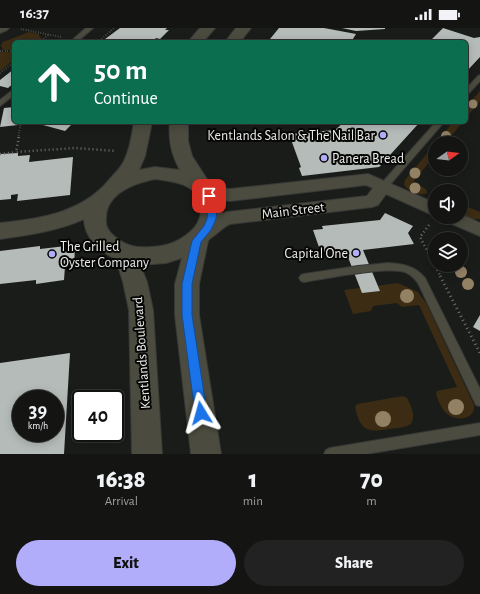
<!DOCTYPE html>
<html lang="en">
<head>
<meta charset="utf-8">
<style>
	:root { --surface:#141513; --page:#212221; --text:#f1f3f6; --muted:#9d9fa0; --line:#333433; --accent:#b1adfa }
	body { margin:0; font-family:"Alegreya Sans",sans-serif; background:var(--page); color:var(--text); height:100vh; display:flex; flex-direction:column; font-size:15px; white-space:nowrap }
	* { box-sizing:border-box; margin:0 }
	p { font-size:13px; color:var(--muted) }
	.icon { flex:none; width:22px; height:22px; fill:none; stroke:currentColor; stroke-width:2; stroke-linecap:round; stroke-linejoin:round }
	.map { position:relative; height:426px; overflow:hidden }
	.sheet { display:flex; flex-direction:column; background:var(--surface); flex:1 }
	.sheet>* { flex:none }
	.banner { position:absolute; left:12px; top:12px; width:456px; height:84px; border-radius:6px; box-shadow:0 2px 10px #0003,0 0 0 1px var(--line); background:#0b6e4f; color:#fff; overflow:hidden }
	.needle { width:26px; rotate:76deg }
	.controls { position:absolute; left:428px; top:108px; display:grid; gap:8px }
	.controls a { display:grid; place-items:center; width:40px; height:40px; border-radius:50%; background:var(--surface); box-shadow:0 2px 10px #0003,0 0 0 1px var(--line); font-size:20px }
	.speed { position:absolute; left:12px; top:362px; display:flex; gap:8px; font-size:20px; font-weight:700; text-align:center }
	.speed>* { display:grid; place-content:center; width:52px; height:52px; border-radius:50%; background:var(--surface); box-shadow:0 2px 10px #0003,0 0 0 1px var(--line); line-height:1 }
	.speed small { font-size:10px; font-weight:400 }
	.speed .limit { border:2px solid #111; border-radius:6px; background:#fff; color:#111 }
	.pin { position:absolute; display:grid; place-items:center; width:34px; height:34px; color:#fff; margin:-17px; border-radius:8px; box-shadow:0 2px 6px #0006 }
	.me { position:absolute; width:44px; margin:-22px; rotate:352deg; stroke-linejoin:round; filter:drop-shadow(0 0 3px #0008) }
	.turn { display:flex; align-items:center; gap:14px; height:84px; padding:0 16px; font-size:18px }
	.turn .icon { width:52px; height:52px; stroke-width:2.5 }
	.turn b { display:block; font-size:28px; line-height:34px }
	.eta { display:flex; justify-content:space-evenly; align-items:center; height:68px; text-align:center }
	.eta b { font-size:24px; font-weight:800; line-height:28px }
	.cta { display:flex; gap:8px; margin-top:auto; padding:8px 16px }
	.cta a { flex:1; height:46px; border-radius:24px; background:var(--accent); color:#111; font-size:16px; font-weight:800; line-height:46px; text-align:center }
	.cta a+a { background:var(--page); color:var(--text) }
	.status { display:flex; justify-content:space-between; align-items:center; height:28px; padding:0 20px; background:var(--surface); direction:ltr }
	.status svg { height:11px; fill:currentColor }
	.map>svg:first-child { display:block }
	.green { fill:#3c2c14 }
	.building { fill:#b5bbb8; fill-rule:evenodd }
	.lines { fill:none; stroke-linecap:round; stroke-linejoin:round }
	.service-casing { stroke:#373937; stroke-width:2 }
	.minor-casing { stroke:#373937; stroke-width:2 }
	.tertiary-casing { stroke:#373937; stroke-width:2 }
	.path-far2 { stroke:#6f716f; stroke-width:2; stroke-dasharray:0.5 2; stroke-linecap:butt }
	.path-far1 { stroke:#6f716f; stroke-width:2.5; stroke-dasharray:1 3; stroke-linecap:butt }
	.path { stroke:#6f716f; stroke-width:3; stroke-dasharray:1 3.5; stroke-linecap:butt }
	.service { fill:#4c4b3f; fill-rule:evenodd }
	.minor { fill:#4c4b3f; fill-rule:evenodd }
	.tertiary { fill:#4c4b3f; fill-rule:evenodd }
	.tree { fill:#938164 }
	.route { fill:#1a73e8; stroke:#114b97 }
	.poi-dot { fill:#b1adfa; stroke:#060605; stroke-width:1.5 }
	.labels { text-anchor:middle; stroke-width:4; stroke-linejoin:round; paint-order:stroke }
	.poi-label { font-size:14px; fill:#eceeec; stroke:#060605; text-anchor:end }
	.street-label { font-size:14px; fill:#eceeec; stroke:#060605 }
</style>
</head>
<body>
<div class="status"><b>16:37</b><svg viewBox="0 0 49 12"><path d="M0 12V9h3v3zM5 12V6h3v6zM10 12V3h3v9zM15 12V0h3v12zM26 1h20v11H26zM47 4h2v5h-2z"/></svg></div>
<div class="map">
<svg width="480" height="426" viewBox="0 0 480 426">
	<rect width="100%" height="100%" fill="#1a1c19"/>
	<path class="green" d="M 29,4 L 39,6 L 39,8 L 42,10 L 37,14 L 14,14 L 14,22 L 3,22 L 1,17 L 3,14 Z
		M 0,24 L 14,24 L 14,32 L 0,43 Z
		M 480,63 L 480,73 L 466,90 L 466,79 Z
		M 453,94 L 463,94 L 445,115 L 436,115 Z
		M 435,116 L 435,127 L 413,154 L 426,161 L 427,165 C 420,169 409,163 404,157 L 405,152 Z
		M 461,176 L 480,184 L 480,191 L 473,191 L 461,186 Z
		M 398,255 L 418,264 L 426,275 L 474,377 C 476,392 455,394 446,385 C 441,380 438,372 436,366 L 437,363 L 457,359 L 419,277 L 402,279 L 397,275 L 373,278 L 371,283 L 353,286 L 344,262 Z
		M 403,368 L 407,370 C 411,378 416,387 411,396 C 405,400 397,400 389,401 C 367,405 360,402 355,379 L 357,376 Z"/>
	<path class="building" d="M 120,0 L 167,0 L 165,2 L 169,2 L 160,11 L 156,10 L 153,14 L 101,14 Z
		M 279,0 L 324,0 L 356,6 L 351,14 L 283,14 L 270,11 Z
		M 342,0 L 385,0 L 385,1 L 356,3 Z
		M 443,0 L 474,10 L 480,9 L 480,29 L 466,44 L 466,14 L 429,14 Z
		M 14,41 L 14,55 L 8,60 L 0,58 L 0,52 Z
		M 14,79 L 14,94 L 19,94 L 18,97 L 0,99 L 4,80 Z
		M 32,94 L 74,94 L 65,103 Z
		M 344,94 L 420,94 L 390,127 L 391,128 L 379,139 L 302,148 L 299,140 L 301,139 L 289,106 L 335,102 Z
		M 18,125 L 18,128 L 30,127 L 29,134 L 73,129 L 70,167 L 17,173 L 18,166 L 11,167 L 11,171 L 0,172 L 0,126 Z
		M 385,185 L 413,198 L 408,205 L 414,216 L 363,222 L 380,263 L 362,265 L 346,224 L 332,226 L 331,223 L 321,225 L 313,202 L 323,201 L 322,198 L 380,192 Z
		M 40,218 L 40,221 L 66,218 L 66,222 L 75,220 L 74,237 L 65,238 L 64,252 L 36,256 L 36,252 L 0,256 L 0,223 Z
		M 480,287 L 480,303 L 473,299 Z
		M 70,325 L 64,426 L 0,426 L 0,335 ZM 21,371 L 55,371 L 55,405 L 21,405 Z"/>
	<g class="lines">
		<defs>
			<path id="service" d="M 86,0 L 93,0 L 77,14 L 70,14 Z
				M 480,47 L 480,53 L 468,66 L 466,67 L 466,61 L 478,48 Z
				M 14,61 L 14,67 L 0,78 L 0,72 Z
				M 436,94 L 444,94 L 387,160 L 381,160 L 380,158 L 381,156 Z
				M 388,235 C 404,236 415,238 425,250 L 480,361 L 480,378 L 476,377 L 418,255 C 415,251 411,247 407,245 C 391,237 324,251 304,254 L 301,253 L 299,250 L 301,247 L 304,246 L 358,238 Z
				M 480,395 L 480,407 L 366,426 L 324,426 L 326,422 L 330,420 Z"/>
			<path id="minor" d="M 0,0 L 9,0 L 7,2 L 0,5 Z
				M 368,146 L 435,175 L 435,188 L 386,166 L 378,177 L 372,179 L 230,196 C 217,202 210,217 195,213 L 192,208 C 199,196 214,188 227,184 L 367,168 L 373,160 L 366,157 L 230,173 C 218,172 199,168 192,157 L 194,153 C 206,150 217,160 230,161 Z
				M 461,186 L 480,195 L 480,208 L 445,193 L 442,189 L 461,189 Z"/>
			<path id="tertiary" d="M 200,0 L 215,0 L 203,14 L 188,14 Z
				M 236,0 L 251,0 L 240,14 L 225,14 Z
				M 134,94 L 152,94 L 145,128 L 139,142 L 155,139 L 180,142 C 171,126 168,112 170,94 L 188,94 L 188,113 L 192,128 L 221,173 L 222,190 L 208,213 L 199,256 L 199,287 L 221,426 L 191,426 L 175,287 L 175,256 L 182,230 L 166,235 L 140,237 L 147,254 L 153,282 L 162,426 L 132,426 L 129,282 L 123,254 L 116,231 C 100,224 84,209 84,191 C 57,203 29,207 0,211 L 0,195 C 39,191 82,185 109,152 C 114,146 121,140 124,133 C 130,121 132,107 134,94 ZM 155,151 C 177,154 201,156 201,184 C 200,192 196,199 190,204 C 177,215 167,218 151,219 C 136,220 125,218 114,208 C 108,203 105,198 106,190 C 106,165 135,155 155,151 Z"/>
		</defs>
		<use href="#service" class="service-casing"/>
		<use href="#minor" class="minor-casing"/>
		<use href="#tertiary" class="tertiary-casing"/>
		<path class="path-far2" d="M 21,1 L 61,9
			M 40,14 L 48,7
			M 98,14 L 114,0
			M 0,23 L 14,23
			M 0,45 L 14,34
			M 18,110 L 21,94"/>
		<path class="path-far1" d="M 19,109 L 16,124 L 75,120 L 116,123
			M 0,126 L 16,124
			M 429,197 L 420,209 L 441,249"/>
		<path class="path" d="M 440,248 L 480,325"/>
		<use href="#service" class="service"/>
		<use href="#minor" class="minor"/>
		<use href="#tertiary" class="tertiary"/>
	</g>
	<g class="tree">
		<circle cx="473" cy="76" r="4.5"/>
		<circle cx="446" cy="108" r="5"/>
		<circle cx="415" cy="145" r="5.5"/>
		<circle cx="415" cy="160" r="5.5"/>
		<circle cx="461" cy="244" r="6"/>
		<circle cx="468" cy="256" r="6"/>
		<circle cx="407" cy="268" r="7"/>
		<circle cx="456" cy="379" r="8"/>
		<circle cx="383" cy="391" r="8"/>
	</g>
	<path class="route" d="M 209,165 L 214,168 L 217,179 L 216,191 L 211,202 L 201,214 L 192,256 L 192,287 L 207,385 L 205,389 L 201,391 L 197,389 L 195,385 L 182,287 L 182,256 L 192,213 L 204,198 L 207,191 L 208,179 L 205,168 Z"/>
	<g class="poi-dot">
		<circle cx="383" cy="107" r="4"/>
		<circle cx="324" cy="130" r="4"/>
		<circle cx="356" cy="225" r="4"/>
		<circle cx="52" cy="226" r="4"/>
	</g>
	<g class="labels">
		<g class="poi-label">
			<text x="375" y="112">Kentlands Salon &amp; The Nail Bar</text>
			<text x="332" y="135" text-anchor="start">Panera Bread</text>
			<text x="60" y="223" text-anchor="start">The Grilled<tspan x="60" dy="16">Oyster Company</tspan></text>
			<text x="348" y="230">Capital One</text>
		</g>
		<g class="street-label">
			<text transform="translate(293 182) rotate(-7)" y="5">Main Street</text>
			<text transform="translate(141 325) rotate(-94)" y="5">Kentlands Boulevard</text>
		</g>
	</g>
</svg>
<div class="controls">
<a><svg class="needle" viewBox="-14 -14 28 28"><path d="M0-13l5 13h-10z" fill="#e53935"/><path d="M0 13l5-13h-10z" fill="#9d9fa0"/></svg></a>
<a><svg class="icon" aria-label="sound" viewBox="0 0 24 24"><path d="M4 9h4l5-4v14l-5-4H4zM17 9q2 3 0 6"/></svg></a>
<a><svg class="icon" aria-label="layers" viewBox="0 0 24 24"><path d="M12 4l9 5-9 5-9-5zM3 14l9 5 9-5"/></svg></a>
</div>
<div class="speed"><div>39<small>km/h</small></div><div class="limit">40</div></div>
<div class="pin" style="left:209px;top:168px;background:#d93025"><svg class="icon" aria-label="arrive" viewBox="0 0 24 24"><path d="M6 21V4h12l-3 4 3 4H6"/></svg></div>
<svg class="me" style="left:201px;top:385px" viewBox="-20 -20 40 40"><path d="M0-17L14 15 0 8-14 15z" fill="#1a73e8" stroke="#fff" stroke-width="4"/></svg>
<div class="banner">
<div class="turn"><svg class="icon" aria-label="ahead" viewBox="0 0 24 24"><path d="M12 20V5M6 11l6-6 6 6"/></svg><div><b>50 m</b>Continue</div></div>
</div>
</div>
<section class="sheet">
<div class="eta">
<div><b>16:38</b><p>Arrival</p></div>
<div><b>1</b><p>min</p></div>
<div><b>70</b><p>m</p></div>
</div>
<div class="cta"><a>Exit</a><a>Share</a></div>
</section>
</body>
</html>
